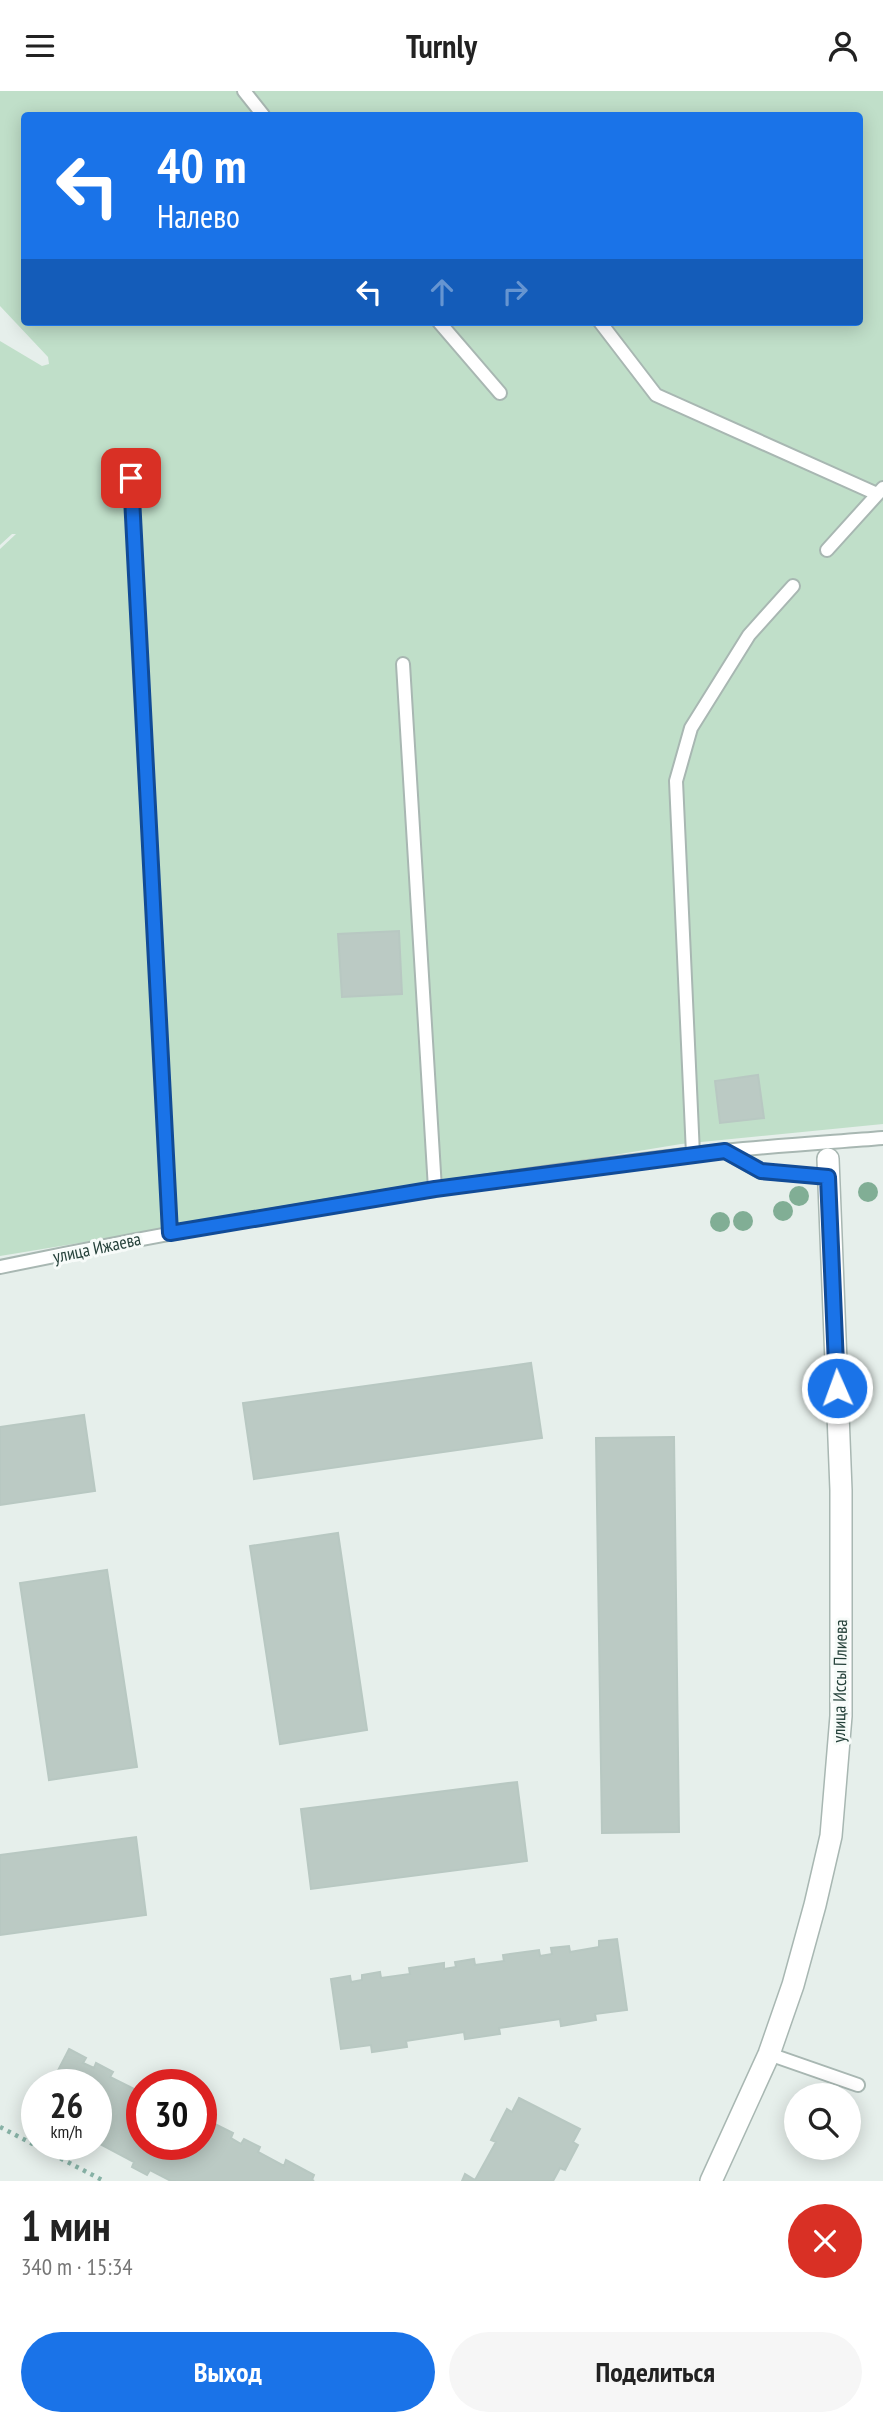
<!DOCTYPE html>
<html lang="ru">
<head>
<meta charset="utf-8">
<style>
	:root { --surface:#fff; --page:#f6f6f6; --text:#222; --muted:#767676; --accent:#1a73e8 }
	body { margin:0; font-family:"PT Sans Narrow",sans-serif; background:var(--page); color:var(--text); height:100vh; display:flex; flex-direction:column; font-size:26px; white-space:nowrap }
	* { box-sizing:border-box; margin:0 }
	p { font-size:23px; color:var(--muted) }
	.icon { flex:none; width:38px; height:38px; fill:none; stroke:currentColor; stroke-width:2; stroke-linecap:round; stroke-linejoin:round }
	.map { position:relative; height:2090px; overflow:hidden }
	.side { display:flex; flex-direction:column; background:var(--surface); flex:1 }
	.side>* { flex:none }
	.top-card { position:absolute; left:21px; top:21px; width:842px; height:214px; border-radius:7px; box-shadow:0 4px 18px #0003; background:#1a73e8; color:#fff; overflow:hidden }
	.fabs { position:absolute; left:784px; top:1992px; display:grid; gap:14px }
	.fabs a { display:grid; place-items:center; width:77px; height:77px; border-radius:50%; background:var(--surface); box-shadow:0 4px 18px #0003; font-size:35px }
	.speed { position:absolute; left:21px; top:1978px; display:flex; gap:14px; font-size:35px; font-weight:700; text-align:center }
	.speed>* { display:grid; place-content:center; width:91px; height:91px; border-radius:50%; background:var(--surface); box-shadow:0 4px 18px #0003; line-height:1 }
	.speed small { font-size:18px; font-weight:400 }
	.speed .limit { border:10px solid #d22; background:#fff; color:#111 }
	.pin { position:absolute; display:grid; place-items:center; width:60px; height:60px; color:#fff; margin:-30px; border-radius:14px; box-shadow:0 4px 10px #0006 }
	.me { position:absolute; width:77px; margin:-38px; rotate:358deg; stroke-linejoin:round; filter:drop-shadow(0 0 5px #0008) }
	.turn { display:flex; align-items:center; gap:24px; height:147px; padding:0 21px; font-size:32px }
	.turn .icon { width:91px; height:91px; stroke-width:2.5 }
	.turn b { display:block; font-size:49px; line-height:60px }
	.lanes { display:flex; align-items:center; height:66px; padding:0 21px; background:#0003; justify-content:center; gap:35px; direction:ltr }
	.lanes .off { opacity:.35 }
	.round { display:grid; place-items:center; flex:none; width:74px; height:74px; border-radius:37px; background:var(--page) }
	.head { display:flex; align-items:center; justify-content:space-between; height:119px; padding:0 21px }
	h1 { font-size:42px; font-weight:600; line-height:52px }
	.cta { display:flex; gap:14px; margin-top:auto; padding:14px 21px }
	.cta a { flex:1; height:80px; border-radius:42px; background:var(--accent); color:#fff; font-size:28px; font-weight:600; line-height:80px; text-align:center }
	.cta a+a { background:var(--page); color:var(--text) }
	header { display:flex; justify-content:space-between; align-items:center; height:91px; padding:0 21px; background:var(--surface); font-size:32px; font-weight:600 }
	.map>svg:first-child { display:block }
	.green { fill:#c0dfc9; fill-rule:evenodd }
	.building { fill:#bbcac4; stroke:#b8c8c2; stroke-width:2 }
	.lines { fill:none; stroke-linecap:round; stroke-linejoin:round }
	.lane-casing { stroke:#a8b7b2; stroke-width:16 }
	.street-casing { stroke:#a8b7b2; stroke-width:24 }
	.path { stroke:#87b2a6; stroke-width:4.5; stroke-dasharray:3.5 5; stroke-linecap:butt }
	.lane { stroke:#fff; stroke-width:12 }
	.street { stroke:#fff; stroke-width:21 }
	.tree { fill:#81ae95 }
	.route-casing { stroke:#114b97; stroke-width:18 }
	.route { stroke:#1a73e8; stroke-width:12 }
	.labels { text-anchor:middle; stroke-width:6; stroke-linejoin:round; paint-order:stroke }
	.street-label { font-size:18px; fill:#25413a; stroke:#f7fbf9 }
</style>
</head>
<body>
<header><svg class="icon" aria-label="menu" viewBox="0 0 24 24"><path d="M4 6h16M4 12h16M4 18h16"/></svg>Turnly<svg class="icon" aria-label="person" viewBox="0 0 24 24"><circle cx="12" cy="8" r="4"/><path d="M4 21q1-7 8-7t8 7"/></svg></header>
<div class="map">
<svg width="883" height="2090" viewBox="0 0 883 2090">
	<rect width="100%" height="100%" fill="#e6efeb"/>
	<path class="green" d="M 0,0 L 883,0 L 883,1033 L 681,1053 L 0,1165 L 0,458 L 16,443 L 12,443 L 0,454 L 0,250 L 42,275 L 49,273 L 48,266 L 0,215 ZM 24,24 L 859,24 L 859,231 L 24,231 Z"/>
	<path class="building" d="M 399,840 L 402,903 L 342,906 L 338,843 Z
		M 758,984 L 764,1027 L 720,1032 L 715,990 Z
		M 531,1272 L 542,1347 L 254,1388 L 243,1312 Z
		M 84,1324 L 95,1400 L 0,1414 L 0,1336 Z
		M 674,1346 L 679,1741 L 602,1742 L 596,1347 Z
		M 338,1442 L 367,1639 L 280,1653 L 250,1455 Z
		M 107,1479 L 137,1676 L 49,1689 L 20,1492 Z
		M 517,1691 L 527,1770 L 311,1798 L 301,1718 Z
		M 136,1746 L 146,1824 L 0,1844 L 0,1764 Z
		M 617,1848 L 627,1919 L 595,1923 L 596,1929 L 561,1935 L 560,1928 L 499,1937 L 500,1943 L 465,1948 L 464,1941 L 406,1950 L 407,1956 L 372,1961 L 371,1954 L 341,1958 L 331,1888 L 350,1885 L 351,1891 L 362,1889 L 362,1884 L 380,1881 L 381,1887 L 410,1883 L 409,1877 L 444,1872 L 444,1878 L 456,1876 L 455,1871 L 474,1868 L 475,1874 L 504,1870 L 503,1864 L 539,1859 L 540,1865 L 552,1863 L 551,1857 L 569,1855 L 570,1861 L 599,1856 L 599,1850 Z
		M 69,1958 L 86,1967 L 83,1972 L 94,1977 L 96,1972 L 113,1981 L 110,1986 L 136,1999 L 139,1994 L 142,1996 L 142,2053 L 201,2053 L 203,2027 L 233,2042 L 231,2047 L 241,2053 L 244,2048 L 260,2056 L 258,2061 L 284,2075 L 286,2069 L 314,2084 L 312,2089 L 314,2090 L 171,2090 L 150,2079 L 147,2084 L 132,2076 L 134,2071 L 96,2051 L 96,1993 L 51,1993 Z
		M 519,2007 L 580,2038 L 573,2051 L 578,2054 L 565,2079 L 560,2077 L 553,2090 L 462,2090 L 465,2083 L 475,2089 L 496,2051 L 491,2049 L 507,2018 L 512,2021 Z"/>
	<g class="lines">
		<defs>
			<path id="lane" d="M 244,0 L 263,24
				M 439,231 L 500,302
				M 600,231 L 656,304 L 877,403
				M 131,388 L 170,1142
				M 827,459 L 883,397
				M 403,573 L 435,1098
				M 726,1061 L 761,1081 L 829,1086
				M 693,1063 L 676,690 L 691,637 L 749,544 L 793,495
				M 0,1176 C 229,1129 461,1090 693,1063 C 756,1056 820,1052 883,1047
				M 769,1963 L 858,1994"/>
			<path id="street" d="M 711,2090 L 769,1963 L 793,1894 L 815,1814 L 831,1745 L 841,1625 L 841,1399 L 828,1068"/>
		</defs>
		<use href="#lane" class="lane-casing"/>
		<use href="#street" class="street-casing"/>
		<path class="path" d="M 0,2036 L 104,2090"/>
		<use href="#lane" class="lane"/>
		<use href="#street" class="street"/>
	</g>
	<g class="tree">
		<circle cx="868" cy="1101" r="10"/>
		<circle cx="799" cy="1105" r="10"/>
		<circle cx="783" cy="1120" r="10"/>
		<circle cx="743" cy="1130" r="10"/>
		<circle cx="720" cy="1131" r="10"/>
	</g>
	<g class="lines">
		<defs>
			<path id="route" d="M 131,387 L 170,1142 L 435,1098 L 725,1060 L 761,1080 L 828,1086 L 837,1297"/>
		</defs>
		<use href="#route" class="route-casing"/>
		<use href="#route" class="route"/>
	</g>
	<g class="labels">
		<g class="street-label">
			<text transform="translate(97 1157) rotate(-12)" y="6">улица Ижаева</text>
			<text transform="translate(840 1590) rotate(-89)" y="6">улица Иссы Плиева</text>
		</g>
	</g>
</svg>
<div class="fabs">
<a><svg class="icon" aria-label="search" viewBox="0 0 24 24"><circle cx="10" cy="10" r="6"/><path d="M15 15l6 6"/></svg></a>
</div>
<div class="speed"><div>26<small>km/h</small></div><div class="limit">30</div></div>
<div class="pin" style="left:131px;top:387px;background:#d93025"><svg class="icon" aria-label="arrive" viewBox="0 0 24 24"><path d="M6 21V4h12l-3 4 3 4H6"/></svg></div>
<svg class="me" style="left:837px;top:1297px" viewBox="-20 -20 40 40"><circle r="17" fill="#1a73e8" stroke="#fff" stroke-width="3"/><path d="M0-11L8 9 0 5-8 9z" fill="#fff"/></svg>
<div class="top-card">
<div class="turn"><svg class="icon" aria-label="left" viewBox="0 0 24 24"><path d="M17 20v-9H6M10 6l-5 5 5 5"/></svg><div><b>40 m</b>Налево</div></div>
<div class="lanes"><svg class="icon" aria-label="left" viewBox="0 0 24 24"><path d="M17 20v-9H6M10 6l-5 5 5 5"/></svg><svg class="icon off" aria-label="ahead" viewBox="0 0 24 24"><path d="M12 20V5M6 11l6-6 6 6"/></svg><svg class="icon off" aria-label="right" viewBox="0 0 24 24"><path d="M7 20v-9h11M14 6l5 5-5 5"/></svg></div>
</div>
</div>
<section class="side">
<div class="head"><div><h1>1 мин</h1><p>340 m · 15:34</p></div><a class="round" style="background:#d93025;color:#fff"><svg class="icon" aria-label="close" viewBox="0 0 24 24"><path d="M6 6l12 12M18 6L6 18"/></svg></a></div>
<div class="cta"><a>Выход</a><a>Поделиться</a></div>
</section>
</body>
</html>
